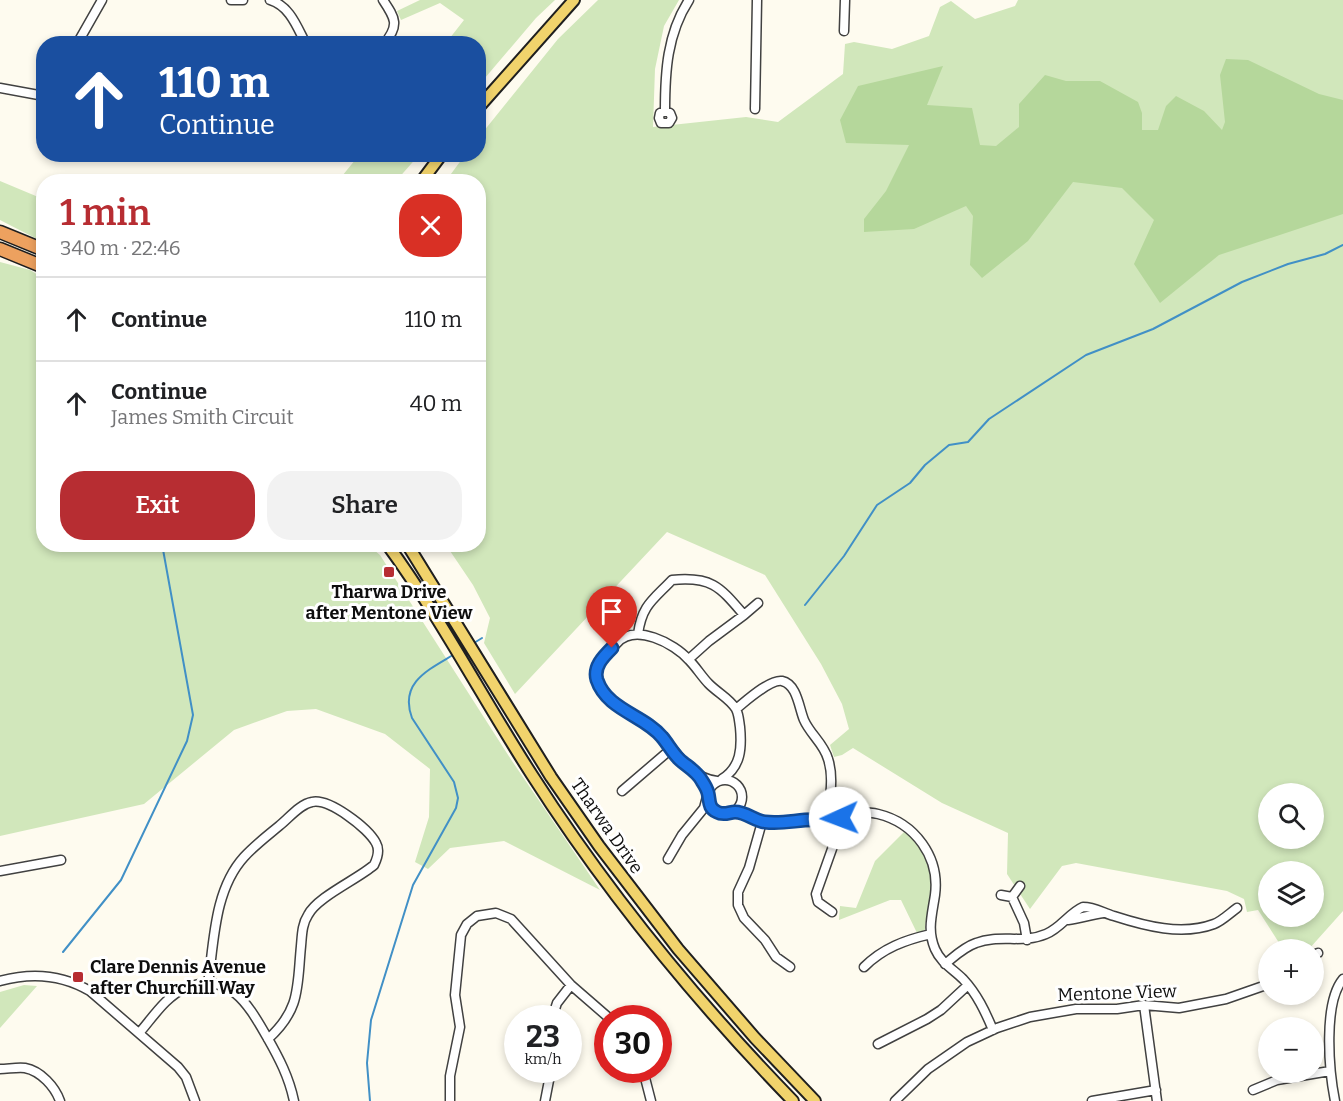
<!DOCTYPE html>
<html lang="en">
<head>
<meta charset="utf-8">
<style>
	:root { --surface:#fff; --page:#f2f2f2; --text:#202124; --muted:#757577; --line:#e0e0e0; --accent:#b72d32 }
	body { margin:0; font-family:Bitter,serif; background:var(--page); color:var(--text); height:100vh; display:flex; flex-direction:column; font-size:22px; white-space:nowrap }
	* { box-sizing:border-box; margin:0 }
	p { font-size:20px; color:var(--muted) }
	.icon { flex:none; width:33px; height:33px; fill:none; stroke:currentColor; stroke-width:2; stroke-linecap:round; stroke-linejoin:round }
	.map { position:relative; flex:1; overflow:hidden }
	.sheet { position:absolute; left:36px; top:174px; width:450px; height:378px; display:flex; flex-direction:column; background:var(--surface); border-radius:24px; box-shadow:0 3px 9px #0003 }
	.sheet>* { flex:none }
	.hud { position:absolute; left:36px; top:36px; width:450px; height:126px; border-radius:24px; box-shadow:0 3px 9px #0003; background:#1a4fa0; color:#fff; overflow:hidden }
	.fabs { position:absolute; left:1258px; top:783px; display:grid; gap:12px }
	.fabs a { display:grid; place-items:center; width:66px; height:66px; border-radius:50%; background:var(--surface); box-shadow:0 3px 9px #0003; font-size:30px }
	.speed { position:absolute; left:504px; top:1005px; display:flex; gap:12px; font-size:30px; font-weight:700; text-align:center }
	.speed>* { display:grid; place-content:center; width:78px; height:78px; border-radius:50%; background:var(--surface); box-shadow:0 3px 9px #0003; line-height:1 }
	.speed small { font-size:15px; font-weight:400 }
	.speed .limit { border:9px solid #d22; background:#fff; color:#111 }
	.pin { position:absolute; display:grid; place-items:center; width:51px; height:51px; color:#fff; margin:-62px -26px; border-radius:50% 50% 50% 0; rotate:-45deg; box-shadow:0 0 6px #0007 }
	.pin .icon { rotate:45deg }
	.me { position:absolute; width:66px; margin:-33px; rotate:268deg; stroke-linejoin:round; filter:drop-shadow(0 0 4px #0008) }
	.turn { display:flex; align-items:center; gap:21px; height:126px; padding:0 24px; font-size:27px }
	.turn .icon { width:78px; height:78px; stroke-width:2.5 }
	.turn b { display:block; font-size:42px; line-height:51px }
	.round { display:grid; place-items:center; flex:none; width:63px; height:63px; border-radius:24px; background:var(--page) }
	.overview { display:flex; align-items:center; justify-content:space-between; height:102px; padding:0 24px }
	h1 { font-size:36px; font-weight:600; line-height:45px; color:var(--accent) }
	.button { display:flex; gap:12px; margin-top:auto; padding:12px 24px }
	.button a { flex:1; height:69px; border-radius:24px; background:var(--accent); color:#fff; font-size:24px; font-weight:600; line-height:69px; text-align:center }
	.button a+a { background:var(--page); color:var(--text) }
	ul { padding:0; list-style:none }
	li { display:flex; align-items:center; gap:18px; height:84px; padding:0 24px; border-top:2px solid var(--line) }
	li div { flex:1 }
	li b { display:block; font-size:22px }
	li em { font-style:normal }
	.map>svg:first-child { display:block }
	.green { fill:#d1e7bb; fill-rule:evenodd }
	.forest { fill:#b5d79b }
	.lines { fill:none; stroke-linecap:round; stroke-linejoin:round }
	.stream { stroke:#4190c6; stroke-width:2 }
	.minor-casing { stroke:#414141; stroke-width:11 }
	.major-casing { stroke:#1f1f1f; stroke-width:14 }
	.highway-casing { stroke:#1f1f1f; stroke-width:15 }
	.minor { stroke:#fff; stroke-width:8 }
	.major { stroke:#f1d36c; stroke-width:10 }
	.highway { stroke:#eda15f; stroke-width:12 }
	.route-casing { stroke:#114b97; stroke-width:15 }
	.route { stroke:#1a73e8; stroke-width:10 }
	.poi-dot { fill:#b72d32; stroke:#fff; stroke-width:2 }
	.labels { text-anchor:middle; stroke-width:6; stroke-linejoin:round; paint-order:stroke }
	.poi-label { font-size:18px; font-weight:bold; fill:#0e0e0e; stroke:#fff }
	.street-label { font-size:18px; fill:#0e0e0e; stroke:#fff }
</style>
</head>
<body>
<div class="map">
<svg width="1343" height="1101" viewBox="0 0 1343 1101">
	<rect width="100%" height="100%" fill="#fefbef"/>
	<path class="green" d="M 420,0 L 555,0 L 536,18 L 479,85 L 478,44 L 446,43 L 464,20 L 440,3 L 401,20 L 397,11 Z
		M 598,0 L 679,0 L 664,26 L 655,69 L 653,127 L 746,117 L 778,122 L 843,74 L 845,44 L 854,42 L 892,49 L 929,36 L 940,7 L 951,1 L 975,19 L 1015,6 L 1018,0 L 1343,0 L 1343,911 L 1309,949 L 1283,949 L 1258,910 L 1247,912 L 1244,899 L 1227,891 L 1076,863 L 1062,866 L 1030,909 L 1007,874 L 1008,833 L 942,803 L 853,748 L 842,755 L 834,757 L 830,745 L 849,729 L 842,704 L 821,664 L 765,575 L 667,532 L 515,694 L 484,643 L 490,618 L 473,585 L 446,545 L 478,544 L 478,182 L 445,182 L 465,155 L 478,154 L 479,137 L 558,39 ZM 1269,794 L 1314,794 L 1314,838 L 1269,838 ZM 1269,872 L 1314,872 L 1314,916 L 1269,916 Z
		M 360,154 L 419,154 L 419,155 L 396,181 L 338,181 Z
		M 0,181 L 43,199 L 43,242 L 0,220 Z
		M 0,262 L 30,270 L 43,278 L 44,544 L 368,545 L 380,555 L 512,761 L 600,890 L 504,841 L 450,848 L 428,869 L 415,862 L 429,817 L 430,769 L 385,734 L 316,709 L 287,711 L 234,730 L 144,804 L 0,836 Z
		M 905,831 C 921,848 934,867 932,892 C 931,905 925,916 925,930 L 917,933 L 901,900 L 890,900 L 839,920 L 840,906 L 856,908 L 875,861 Z
		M 24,985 L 37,986 L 0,1028 L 0,992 Z"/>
	<path class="forest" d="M 1226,59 L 1248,60 L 1319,94 L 1343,100 L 1343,214 L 1219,255 L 1160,303 L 1134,264 L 1154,220 L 1122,188 L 1073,182 L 1028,241 L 982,278 L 970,265 L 973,216 L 966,206 L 914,229 L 864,232 L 864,219 L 886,191 L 909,145 L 846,143 L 840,120 L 858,86 L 943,66 L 927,105 L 972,108 L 980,145 L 996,146 L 1019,127 L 1019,104 L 1045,75 L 1066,81 L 1100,81 L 1138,102 L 1142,113 L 1142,130 L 1158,130 L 1166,106 L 1176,96 L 1204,111 L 1222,130 L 1225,122 L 1220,75 Z"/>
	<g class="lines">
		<path class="stream" d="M 805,605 L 844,556 L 877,505 L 910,483 L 925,465 L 949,445 L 968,442 L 989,419 L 1086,355 L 1153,329 L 1242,282 L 1288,264 L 1325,254 L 1343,245
			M 474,643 L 482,638
			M 63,952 L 121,880 L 187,741 L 193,715 L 162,544
			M 370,1101 L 367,1063 L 371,1020 L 413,885 L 456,808 L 458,798 L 454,782 L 412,718 C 399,683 428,670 453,655"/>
		<defs>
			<path id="minor" d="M 231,0 L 243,0
				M 270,0 C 290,6 297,27 306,44
				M 383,0 C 395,18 400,25 384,44
				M 844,31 L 845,0
				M 77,44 L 102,0
				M 0,88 L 44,96
				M 755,109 L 757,0
				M 665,111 L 660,113 L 659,118 L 661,123 L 669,123 L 672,118 L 670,113 L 665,111 C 665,72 667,34 689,0
				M 638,634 C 642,605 653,600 672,580 C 712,576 720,587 744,615 L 758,603
				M 689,659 L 709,641 L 744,615
				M 736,709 C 746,701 770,679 782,681 C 797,684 799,708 804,720 C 810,734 824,744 828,759 C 833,774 831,794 828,809
				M708 797a17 17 0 1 1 34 0a17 17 0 1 1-34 0Z
				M 717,781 C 685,777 675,745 652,727 C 635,714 601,702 597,677 C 594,662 608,652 617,643 C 635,623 674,643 689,660 C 696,667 702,677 709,684 C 718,693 730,699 736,709 C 739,715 739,721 740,727 C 742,748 741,767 722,779
				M 622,791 L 671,749
				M 837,809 C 851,812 865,811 878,814 C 915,823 940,857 935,895 C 932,915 927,930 935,949 C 941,963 953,969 963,979 C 977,994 985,1011 993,1030
				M 734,812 C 744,814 755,821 765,822 C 786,824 806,818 827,820
				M 762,822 L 749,868 L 738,892 L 738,905 L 744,918 L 765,940 L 776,957 L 790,967
				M 668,859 L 682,835 L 704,808 L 707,797
				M 0,871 L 61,860
				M 1001,895 L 1012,897 L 1020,886
				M 1012,897 L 1024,923 L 1027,940
				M 832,912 L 818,902 L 816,894 L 832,849 L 839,820
				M 1068,920 C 1079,918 1092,915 1103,913
				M 1314,955 L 1318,953
				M 945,964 C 955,956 964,947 976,943 C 999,934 1023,944 1046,934 C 1061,928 1069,913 1083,907 C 1095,907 1103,913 1114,916 C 1145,926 1182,936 1214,924 C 1222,921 1230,913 1237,908
				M 864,967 C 883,948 905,940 931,934
				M 0,981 C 32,972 61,974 90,991 L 178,1067 L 186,1077 L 195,1101
				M 208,984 C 214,942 214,890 244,857 C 255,845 267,836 279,826 C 289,818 300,804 312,802 C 329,798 368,828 376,843 C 380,850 378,857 374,865 C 358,879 317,897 308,915 C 302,924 302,935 301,946 C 297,987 301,1009 268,1039
				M 1144,1005 L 1157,1101
				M 552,1018 L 557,1003 L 571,985
				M 140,1032 C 153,1017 167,995 186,988 C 230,970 249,1006 267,1037 C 279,1058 289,1077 294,1101
				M 878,1044 L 927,1019 L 941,1010 L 968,985
				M 0,1069 C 8,1069 17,1067 25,1068 C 41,1071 55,1087 60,1101
				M 643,1070 L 651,1101
				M 1253,1090 L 1277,1080 L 1330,1071
				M 450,1101 L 450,1076 L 460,1027 L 455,995 L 461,935 L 467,924 L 477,916 L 496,913 L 511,919 L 571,985 L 609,1018
				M 545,1101 L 551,1070
				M 895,1101 L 928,1069 L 967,1042 L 997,1028 L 1030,1017 L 1076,1009 L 1117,1009 L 1144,1005 L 1179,1008 L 1226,999 L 1269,984
				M 1092,1101 L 1156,1090
				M 1335,1101 C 1329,1071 1323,1003 1343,979"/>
			<path id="major" d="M 478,108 L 574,0
				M 421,182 L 442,154
				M 387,544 C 441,618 483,699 532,775 C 607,892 696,1001 793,1101
				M 407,544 L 551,777 L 599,846 L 678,949 L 755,1038 L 815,1101"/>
			<path id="highway" d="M 0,232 L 44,250
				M 0,249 L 44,267"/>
		</defs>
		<use href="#minor" class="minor-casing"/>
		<use href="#major" class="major-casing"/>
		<use href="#highway" class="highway-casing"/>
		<use href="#minor" class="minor"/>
		<use href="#major" class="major"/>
		<use href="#highway" class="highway"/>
	</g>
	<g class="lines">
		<defs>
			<path id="route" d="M 612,648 C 603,657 593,667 597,680 C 607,710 644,715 662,737 C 668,744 672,752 679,759 C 686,766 697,771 702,781 C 704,784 707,789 708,793 C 710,801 708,808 717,812 C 724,816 729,812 735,812 C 746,812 755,821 765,822 C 790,825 809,815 833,823 L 840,818"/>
		</defs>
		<use href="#route" class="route-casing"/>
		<use href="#route" class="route"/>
	</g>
	<g class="poi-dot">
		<rect x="383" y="566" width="12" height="12" rx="3"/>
		<rect x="72" y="971" width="12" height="12" rx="3"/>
	</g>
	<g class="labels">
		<g class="poi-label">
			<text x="389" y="598">Tharwa Drive<tspan x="389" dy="21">after Mentone View</tspan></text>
			<text x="90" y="973" text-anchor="start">Clare Dennis Avenue<tspan x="90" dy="21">after Churchill Way</tspan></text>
		</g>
		<g class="street-label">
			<text transform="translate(607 826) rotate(55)" y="6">Tharwa Drive</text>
			<text transform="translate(1117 993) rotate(-2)" y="6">Mentone View</text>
		</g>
	</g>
</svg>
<div class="fabs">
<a><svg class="icon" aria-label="search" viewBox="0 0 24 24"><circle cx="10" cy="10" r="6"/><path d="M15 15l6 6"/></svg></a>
<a><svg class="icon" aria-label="layers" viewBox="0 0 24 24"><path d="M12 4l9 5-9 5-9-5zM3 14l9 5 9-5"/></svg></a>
<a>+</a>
<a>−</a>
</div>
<div class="speed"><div>23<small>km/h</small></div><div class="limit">30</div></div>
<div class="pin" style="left:612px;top:648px;background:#d93025"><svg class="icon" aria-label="arrive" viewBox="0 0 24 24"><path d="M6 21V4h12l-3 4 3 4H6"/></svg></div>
<svg class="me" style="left:840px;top:818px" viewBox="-20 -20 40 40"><circle r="19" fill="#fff"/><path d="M0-13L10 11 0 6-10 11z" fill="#1a73e8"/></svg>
<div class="hud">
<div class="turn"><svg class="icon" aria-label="ahead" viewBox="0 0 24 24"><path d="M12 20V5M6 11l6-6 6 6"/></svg><div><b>110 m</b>Continue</div></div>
</div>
<section class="sheet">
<div class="overview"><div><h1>1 min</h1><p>340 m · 22:46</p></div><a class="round" style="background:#d93025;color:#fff"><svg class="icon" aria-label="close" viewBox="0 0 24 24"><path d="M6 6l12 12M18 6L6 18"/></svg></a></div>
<ul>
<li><svg class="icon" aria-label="ahead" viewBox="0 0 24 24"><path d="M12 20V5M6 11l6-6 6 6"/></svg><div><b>Continue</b></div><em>110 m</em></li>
<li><svg class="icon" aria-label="ahead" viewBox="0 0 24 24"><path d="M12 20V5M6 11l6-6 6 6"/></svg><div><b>Continue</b><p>James Smith Circuit</p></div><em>40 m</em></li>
</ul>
<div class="button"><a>Exit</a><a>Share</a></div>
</section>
</div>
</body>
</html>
